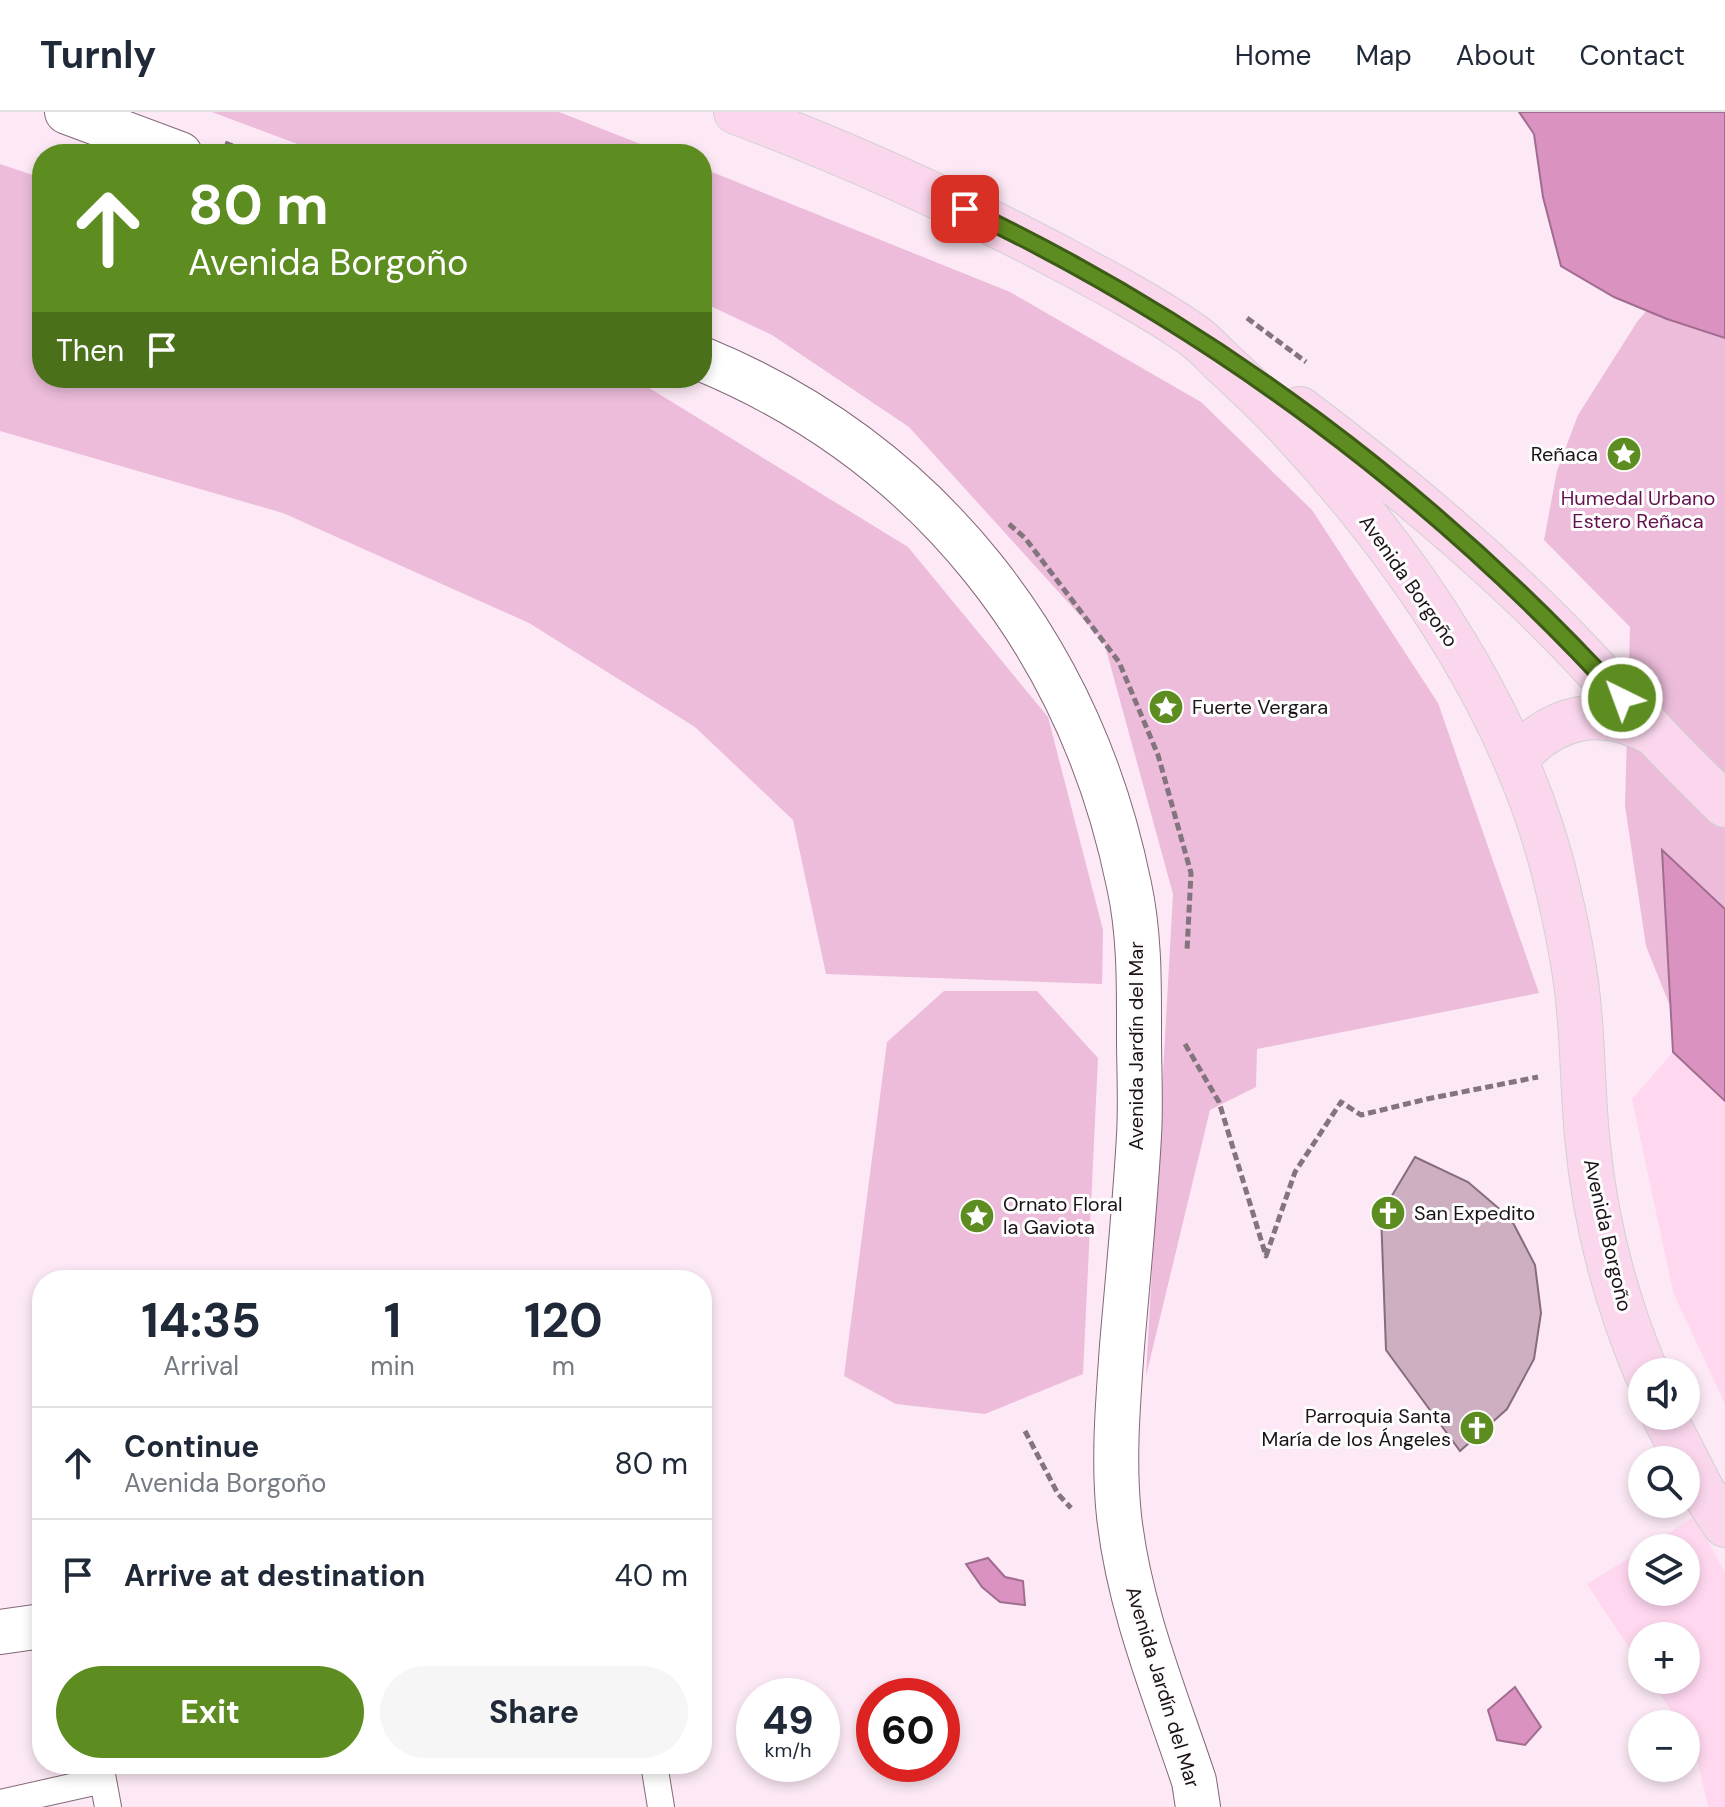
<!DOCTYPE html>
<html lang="en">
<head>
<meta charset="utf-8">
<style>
	:root { --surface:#fff; --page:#f6f6f7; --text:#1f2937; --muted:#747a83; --line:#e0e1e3; --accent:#5d8c20 }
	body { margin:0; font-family:"DM Sans",sans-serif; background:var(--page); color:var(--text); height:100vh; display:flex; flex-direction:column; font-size:30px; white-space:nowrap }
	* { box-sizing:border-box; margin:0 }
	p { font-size:26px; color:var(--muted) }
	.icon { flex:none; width:44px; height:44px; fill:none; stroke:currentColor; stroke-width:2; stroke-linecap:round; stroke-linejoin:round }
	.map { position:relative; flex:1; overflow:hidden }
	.drawer { position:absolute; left:32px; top:1158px; width:680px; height:504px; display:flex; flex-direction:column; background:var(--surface); border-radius:32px; box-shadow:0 4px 12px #0003 }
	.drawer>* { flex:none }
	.hud { position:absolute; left:32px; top:32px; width:680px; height:244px; border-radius:32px; box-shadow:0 4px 12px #0003; background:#5d8c20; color:#fff; overflow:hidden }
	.controls { position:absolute; left:1628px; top:1246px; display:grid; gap:16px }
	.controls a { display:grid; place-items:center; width:72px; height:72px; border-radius:50%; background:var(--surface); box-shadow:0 4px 12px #0003; font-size:40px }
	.speed { position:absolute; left:736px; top:1566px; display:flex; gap:16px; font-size:40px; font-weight:700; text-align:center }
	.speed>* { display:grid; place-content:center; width:104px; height:104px; border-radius:50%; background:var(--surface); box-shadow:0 4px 12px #0003; line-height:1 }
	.speed small { font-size:20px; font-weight:400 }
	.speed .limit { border:12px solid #d22; background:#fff; color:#111 }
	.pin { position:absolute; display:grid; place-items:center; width:68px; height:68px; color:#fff; margin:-34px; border-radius:16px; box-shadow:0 4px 12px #0006 }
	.me { position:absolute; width:88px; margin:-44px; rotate:318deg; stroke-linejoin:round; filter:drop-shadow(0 0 6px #0008) }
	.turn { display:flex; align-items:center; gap:28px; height:168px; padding:0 24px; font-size:36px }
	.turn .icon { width:104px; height:104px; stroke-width:2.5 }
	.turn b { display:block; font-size:56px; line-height:68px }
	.then { display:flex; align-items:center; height:76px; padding:0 24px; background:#0003; gap:16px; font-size:30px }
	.eta { display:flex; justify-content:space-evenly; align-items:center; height:136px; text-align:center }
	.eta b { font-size:48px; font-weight:700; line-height:56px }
	.cta { display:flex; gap:16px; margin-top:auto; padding:16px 24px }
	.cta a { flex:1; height:92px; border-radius:48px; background:var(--accent); color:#fff; font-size:32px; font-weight:700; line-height:92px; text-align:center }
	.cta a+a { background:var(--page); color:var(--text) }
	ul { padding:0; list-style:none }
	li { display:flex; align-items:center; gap:24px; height:112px; padding:0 24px; border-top:2px solid var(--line) }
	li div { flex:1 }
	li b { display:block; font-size:30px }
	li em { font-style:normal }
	header { display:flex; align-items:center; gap:48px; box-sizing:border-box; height:112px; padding:0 40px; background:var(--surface); border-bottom:2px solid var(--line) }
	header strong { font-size:38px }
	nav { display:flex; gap:44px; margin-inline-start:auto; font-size:28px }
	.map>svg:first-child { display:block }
	.built { fill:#ffd8f0 }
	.green { fill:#ecbcda }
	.water { fill:#da93c1; stroke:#a16c8f; stroke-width:2 }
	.building { fill:#cdafc1; stroke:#876c7d; stroke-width:2 }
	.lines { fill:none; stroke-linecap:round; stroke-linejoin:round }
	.lane-casing { stroke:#826778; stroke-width:28 }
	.street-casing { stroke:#826778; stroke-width:46 }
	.secondary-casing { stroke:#826778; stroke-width:46 }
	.primary-casing { stroke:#d2d0d1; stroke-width:46 }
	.path { stroke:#83747e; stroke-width:5; stroke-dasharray:8 4; stroke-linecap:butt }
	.lane { stroke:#fff; stroke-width:26 }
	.street { stroke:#fff; stroke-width:44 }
	.secondary { stroke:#fff; stroke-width:44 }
	.primary { stroke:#fbd7ee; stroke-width:44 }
	.route-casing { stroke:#3c5b15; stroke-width:20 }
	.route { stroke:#5d8c20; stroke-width:14 }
	.labels { text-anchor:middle; stroke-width:6; stroke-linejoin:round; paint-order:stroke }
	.poi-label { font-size:20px; fill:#1d1219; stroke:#fdfdfd; text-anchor:start }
	.park-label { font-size:20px; fill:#64114f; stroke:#fdfdfd }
	.street-label { font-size:20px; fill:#1d1219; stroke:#fdfdfd }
</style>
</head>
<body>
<header>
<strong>Turnly</strong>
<nav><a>Home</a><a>Map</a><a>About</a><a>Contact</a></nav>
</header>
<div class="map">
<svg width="1725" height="1695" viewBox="0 0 1725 1695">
	<rect width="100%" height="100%" fill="#fce9f5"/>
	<path class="built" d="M 1673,940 L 1725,989 L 1725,1292 L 1673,1180 L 1632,987 Z
		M 1694,1405 L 1725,1460 L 1725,1695 L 1708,1695 L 1694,1633 L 1686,1621 L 1686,1612 L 1680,1612 L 1651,1568 L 1686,1568 L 1686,1524 L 1642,1524 L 1642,1555 L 1587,1472 L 1642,1438 L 1642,1480 L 1686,1480 L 1686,1436 L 1645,1436 Z"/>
	<path class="green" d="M 212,0 L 559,0 L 666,42 L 324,42 Z
		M 0,52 L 42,66 L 42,266 L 633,266 L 908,435 L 1048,605 L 1103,818 L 1102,872 L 826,862 L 793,708 L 695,615 L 529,511 L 283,401 L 0,319 Z
		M 702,56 L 1010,180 L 1201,290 L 1312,398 L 1438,591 L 1539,881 L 1257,937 L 1256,975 L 1210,998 L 1146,1264 L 1173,782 L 1104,530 L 909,315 L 772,223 L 702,190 Z
		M 1725,139 L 1725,989 L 1673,940 L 1670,894 L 1646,834 L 1625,694 L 1630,515 L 1544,428 L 1557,359 L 1578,303 L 1637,210 L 1690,147 Z
		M 944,879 L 1037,879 L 1098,946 L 1083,1262 L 985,1302 L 896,1292 L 844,1264 L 887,930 Z"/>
	<path class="water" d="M 1519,0 L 1725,0 L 1725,226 L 1667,207 L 1614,185 L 1561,154 L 1543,85 L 1534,22 Z
		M 1662,738 L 1725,797 L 1725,989 L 1673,940 Z
		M 988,1446 L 1005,1465 L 1023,1469 L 1025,1493 L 1000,1490 L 982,1475 L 966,1452 Z
		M 1515,1575 L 1541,1615 L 1525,1633 L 1497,1628 L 1488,1598 Z"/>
	<path class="building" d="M 1415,1045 L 1468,1070 L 1511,1107 L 1535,1153 L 1541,1201 L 1534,1247 L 1507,1297 L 1460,1339 L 1386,1238 L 1381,1102 Z"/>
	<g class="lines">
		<defs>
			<path id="lane" d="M 654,1652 L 661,1695
				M 103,1668 L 108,1695
				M 0,1691 L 103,1668 L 100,1652"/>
			<path id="street" d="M 0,1520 L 42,1514"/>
			<path id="secondary" d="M 67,0 L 180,42
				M 702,247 C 929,341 1080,533 1129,773 C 1140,823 1139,875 1139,926 C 1139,958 1141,991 1139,1024 C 1135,1094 1128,1164 1122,1234 C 1118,1290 1113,1348 1119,1404 C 1129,1496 1165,1582 1194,1669 L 1198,1695"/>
			<path id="primary" d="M 736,0 C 844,40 949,88 1051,141 C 1098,166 1146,191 1190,221 C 1201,228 1211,239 1221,249 C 1244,270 1266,291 1287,313 C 1409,444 1520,605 1559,781 C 1568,820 1576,859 1579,898 C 1583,939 1583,982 1587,1024 C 1594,1104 1615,1186 1646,1260
				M 1300,297 C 1376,354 1449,414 1519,480 C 1566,524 1609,572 1653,620 C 1676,645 1701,669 1725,693
				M 1516,647 C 1553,603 1602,593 1653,621
				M 1664,1304 L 1702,1378 L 1725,1413"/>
		</defs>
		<use href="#lane" class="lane-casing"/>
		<use href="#street" class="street-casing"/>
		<use href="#secondary" class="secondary-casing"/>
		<use href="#primary" class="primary-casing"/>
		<path class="path" d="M 225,31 L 254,42
			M 1247,206 L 1306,250
			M 1009,412 L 1025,426 L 1119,550 L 1158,643 L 1191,761 L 1187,839
			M 1185,932 L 1219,990 L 1266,1144 L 1295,1060 L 1341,990 L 1361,1003 L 1427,987 L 1538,965
			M 1025,1319 L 1058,1382 L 1071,1396"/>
		<use href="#lane" class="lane"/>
		<use href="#street" class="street"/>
		<use href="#secondary" class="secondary"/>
		<use href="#primary" class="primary"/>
	</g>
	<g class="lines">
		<defs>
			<path id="route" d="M 965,97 C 1213,215 1437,383 1622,586"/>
		</defs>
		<use href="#route" class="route-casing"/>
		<use href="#route" class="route"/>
	</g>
	<defs>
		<symbol id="sight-disc" viewBox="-11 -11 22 22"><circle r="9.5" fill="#5d8c20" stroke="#fdfdfd"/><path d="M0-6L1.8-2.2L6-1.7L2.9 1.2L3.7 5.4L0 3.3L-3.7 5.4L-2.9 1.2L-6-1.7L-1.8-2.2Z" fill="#fff"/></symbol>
		<symbol id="church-disc" viewBox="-11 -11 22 22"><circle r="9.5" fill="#5d8c20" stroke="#fdfdfd"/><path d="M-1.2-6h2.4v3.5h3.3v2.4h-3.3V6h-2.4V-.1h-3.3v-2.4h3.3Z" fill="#fff"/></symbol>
	</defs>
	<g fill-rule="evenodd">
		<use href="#sight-disc" x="1604" y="322" width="40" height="40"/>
		<use href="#sight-disc" x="1146" y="575" width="40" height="40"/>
		<use href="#church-disc" x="1368" y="1081" width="40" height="40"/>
		<use href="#sight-disc" x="957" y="1084" width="40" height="40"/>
		<use href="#church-disc" x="1457" y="1296" width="40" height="40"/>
	</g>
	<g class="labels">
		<g class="poi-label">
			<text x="1598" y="349" text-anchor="end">Reñaca</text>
			<text x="1192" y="602">Fuerte Vergara</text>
			<text x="1003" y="1099">Ornato Floral<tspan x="1003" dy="23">la Gaviota</tspan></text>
			<text x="1414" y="1108">San Expedito</text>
			<text x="1451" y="1311" text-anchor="end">Parroquia Santa<tspan x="1451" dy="23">María de los Ángeles</tspan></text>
		</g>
		<g class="park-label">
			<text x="1638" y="393">Humedal Urbano<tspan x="1638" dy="23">Estero Reñaca</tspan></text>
		</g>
		<g class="street-label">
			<text transform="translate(1409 469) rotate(55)" y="7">Avenida Borgoño</text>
			<text transform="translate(1136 934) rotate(-90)" y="7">Avenida Jardín del Mar</text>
			<text transform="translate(1608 1123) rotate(77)" y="7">Avenida Borgoño</text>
			<text transform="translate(1163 1575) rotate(73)" y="7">Avenida Jardín del Mar</text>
		</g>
	</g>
</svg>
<div class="controls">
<a><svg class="icon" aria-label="sound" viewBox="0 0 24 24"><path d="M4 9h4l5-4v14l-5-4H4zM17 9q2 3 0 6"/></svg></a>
<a><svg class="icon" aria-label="search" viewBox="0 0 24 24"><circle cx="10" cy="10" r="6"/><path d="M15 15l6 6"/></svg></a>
<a><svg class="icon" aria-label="layers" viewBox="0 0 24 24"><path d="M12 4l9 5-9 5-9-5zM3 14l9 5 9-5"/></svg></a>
<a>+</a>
<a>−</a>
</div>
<div class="speed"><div>49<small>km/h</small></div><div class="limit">60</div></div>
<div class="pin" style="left:965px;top:97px;background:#d93025"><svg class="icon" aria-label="arrive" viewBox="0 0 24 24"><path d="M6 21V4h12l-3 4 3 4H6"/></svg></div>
<svg class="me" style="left:1622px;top:586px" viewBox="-20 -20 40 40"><circle r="17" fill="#5d8c20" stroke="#fff" stroke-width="3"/><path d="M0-11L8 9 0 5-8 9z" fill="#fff"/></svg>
<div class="hud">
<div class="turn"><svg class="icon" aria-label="ahead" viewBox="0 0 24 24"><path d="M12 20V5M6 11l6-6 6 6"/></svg><div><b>80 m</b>Avenida Borgoño</div></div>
<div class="then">Then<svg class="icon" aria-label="arrive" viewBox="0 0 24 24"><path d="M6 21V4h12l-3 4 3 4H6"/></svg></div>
</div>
<section class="drawer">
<div class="eta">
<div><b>14:35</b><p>Arrival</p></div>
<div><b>1</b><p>min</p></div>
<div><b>120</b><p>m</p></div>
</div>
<ul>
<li><svg class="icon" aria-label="ahead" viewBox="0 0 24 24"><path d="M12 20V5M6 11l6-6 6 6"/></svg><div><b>Continue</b><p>Avenida Borgoño</p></div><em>80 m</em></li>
<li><svg class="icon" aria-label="arrive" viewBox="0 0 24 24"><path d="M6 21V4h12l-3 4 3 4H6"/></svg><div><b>Arrive at destination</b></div><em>40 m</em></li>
</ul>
<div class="cta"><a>Exit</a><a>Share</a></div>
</section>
</div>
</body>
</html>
